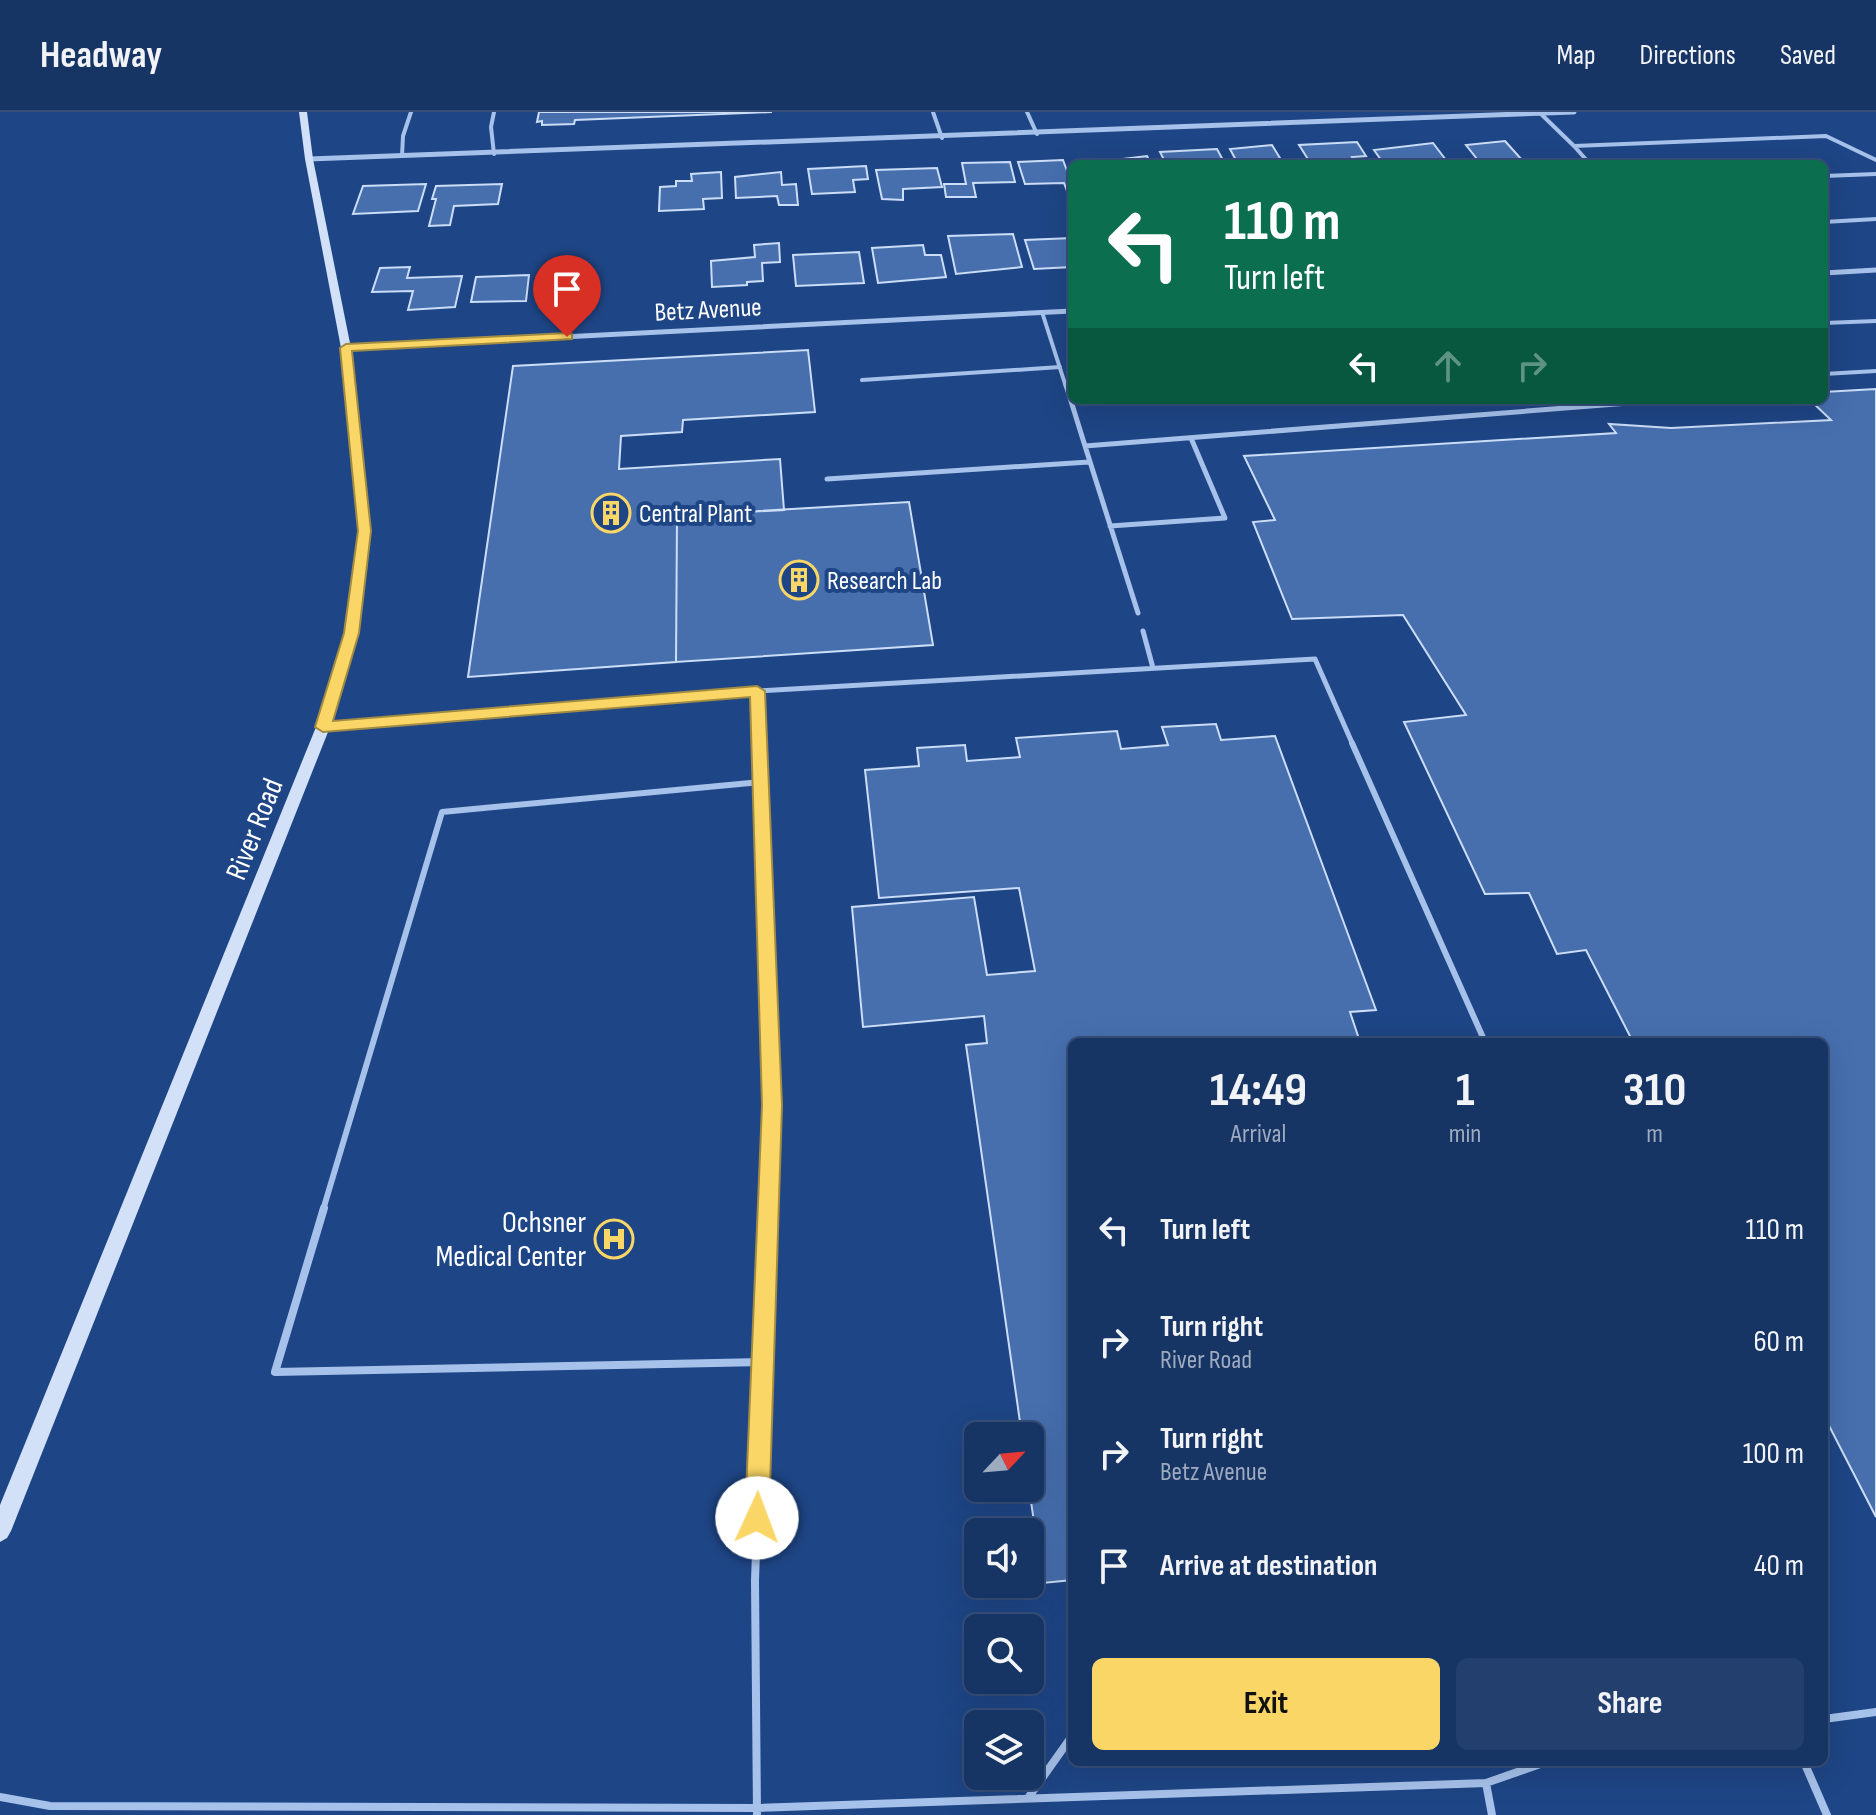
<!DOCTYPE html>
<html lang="en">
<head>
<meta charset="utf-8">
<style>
	:root { --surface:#163464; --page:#233f6d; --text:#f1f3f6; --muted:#9eaabf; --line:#354f78; --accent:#f9d665 }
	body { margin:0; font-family:"Sofia Sans Condensed",sans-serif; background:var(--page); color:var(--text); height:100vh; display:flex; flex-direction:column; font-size:30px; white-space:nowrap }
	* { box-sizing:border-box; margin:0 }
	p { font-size:26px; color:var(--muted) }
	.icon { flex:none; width:44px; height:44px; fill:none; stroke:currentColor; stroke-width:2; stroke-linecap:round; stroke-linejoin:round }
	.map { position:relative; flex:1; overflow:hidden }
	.side { position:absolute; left:1068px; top:926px; width:760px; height:728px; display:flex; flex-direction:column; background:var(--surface); border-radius:12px; box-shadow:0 8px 32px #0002,0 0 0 2px var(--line) }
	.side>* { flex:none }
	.hud { position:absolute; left:1068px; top:48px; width:760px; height:244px; border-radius:12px; box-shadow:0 8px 32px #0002,0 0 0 2px var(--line); background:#0b6e4f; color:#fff; overflow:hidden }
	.needle { width:52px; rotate:64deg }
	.buttons { position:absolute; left:964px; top:1310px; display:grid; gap:16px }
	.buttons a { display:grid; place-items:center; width:80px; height:80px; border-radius:12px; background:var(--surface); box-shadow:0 8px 32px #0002,0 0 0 2px var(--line); font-size:40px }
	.pin { position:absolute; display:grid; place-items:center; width:68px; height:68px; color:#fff; margin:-82px -34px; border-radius:50% 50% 50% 0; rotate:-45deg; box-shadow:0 0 8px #0007 }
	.pin .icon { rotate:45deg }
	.me { position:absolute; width:88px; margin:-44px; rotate:2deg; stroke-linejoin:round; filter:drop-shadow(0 0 6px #0008) }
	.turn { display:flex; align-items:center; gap:28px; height:168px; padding:0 24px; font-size:36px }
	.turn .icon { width:104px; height:104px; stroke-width:2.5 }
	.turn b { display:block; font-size:56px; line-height:68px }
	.lanes { display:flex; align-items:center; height:76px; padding:0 24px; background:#0003; justify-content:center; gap:40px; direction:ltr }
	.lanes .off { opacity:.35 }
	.eta { display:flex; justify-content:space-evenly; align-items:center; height:136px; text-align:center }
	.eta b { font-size:48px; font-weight:700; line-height:56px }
	.action { display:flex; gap:16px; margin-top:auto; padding:16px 24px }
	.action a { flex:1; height:92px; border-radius:12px; background:var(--accent); color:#111; font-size:32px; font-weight:700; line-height:92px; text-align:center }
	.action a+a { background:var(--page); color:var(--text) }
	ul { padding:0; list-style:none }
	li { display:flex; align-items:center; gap:24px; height:112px; padding:0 24px }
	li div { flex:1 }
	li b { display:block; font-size:30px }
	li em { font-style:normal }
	header { display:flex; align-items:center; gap:48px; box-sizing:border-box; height:112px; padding:0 40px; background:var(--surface); border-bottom:2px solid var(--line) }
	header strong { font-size:38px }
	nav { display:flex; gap:44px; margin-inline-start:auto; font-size:28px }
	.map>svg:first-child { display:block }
	.building { fill:#476fae; stroke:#cbddf7; stroke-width:2 }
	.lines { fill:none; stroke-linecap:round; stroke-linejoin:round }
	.lane-far3 { stroke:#a6c1ea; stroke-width:4 }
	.lane-far2 { stroke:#a6c1ea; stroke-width:5 }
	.lane-far1 { stroke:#a6c1ea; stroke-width:6 }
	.lane { stroke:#a6c1ea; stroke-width:8 }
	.street { stroke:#a6c1ea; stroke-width:5 }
	.secondary { fill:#d2e0f8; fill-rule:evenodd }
	.route { fill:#f9d665; stroke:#a28b42; stroke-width:2 }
	.labels { text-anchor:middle; stroke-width:8; stroke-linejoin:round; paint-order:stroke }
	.far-street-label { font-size:26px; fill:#fff; stroke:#1e4585 }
	.far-poi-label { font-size:26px; fill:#fff; stroke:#1e4585; text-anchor:start }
	.street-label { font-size:30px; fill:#fff; stroke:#1e4585 }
	.poi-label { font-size:30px; fill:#fff; stroke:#1e4585; text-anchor:end }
</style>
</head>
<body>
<header>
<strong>Headway</strong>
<nav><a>Map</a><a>Directions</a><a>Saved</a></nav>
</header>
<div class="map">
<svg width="1876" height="1703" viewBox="0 0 1876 1703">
	<rect width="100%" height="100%" fill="#1e4585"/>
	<path class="building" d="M 539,0 L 772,0 L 575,8 L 574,12 L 542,13 L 542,9 L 537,10 Z
		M 1505,29 L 1522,48 L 1463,52 L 1460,48 L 1477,47 L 1466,33 Z
		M 1357,30 L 1366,44 L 1352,45 L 1357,52 L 1311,52 L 1299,33 Z
		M 1433,31 L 1449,52 L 1384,52 L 1374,38 Z
		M 1272,33 L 1283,51 L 1297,52 L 1238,52 L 1230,37 Z
		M 1217,37 L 1225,52 L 1166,52 L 1160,40 Z
		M 1147,44 L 1151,52 L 1107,52 L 1105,49 Z
		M 1063,48 L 1069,64 L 1072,64 L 1072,79 L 1067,79 L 1064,71 L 1025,72 L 1018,50 Z
		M 1010,50 L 1015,70 L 973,71 L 976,85 L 946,85 L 944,72 L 966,72 L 962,51 Z
		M 866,54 L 868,67 L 853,68 L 855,80 L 812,82 L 808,57 Z
		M 937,56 L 942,75 L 903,77 L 903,88 L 882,87 L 876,58 Z
		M 721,60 L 722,86 L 703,87 L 704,97 L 659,99 L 660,75 L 676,74 L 676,69 L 692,69 L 691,62 Z
		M 781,60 L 782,73 L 796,72 L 798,93 L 779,93 L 777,84 L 736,86 L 735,65 Z
		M 426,72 L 418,99 L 353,102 L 363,74 Z
		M 502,72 L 498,92 L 454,94 L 450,113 L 429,114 L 436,87 L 432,87 L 436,74 Z
		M 1013,122 L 1022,155 L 956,162 L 948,124 Z
		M 1072,126 L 1072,155 L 1034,157 L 1025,128 Z
		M 779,131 L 780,150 L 762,151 L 763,169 L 747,170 L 747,173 L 712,175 L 711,149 L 755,145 L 754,133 Z
		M 923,133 L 925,143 L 941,143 L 946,165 L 878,171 L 872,136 Z
		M 859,140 L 864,171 L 796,174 L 793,143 Z
		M 410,155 L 407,166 L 462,164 L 455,195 L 408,198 L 413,179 L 372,180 L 380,156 Z
		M 529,163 L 526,189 L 471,190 L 476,165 Z
		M 808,238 L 815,300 L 683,308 L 682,320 L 621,324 L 619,357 L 780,347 L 784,398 L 677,404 L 676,550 L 468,565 L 513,254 Z
		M 1876,277 L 1876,1405 L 1824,1304 L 1824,930 L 1633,930 L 1586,838 L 1557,842 L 1529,781 L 1485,782 L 1404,610 L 1466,603 L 1403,503 L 1292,507 L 1253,410 L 1275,408 L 1244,344 L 1616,321 L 1609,312 L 1671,316 L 1831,308 L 1810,288 L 1824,288 L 1824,280 Z
		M 909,390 L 933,533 L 676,550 L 677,404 Z
		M 1216,612 L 1221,628 L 1275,624 L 1376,898 L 1350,900 L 1360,930 L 1072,930 L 1072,1468 L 1043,1471 L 1029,1376 L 1030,1324 L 1022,1324 L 966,933 L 987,931 L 984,904 L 863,915 L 852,795 L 974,785 L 987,863 L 1035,859 L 1019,776 L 879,786 L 865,658 L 919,654 L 917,636 L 965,633 L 967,649 L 1020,645 L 1016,626 L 1117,619 L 1121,637 L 1168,633 L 1162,615 Z"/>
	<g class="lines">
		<path class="lane-far3" d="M 494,0 L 491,15 L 494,42
			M 933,0 L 942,26
			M 1027,0 L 1037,22
			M 1541,2 L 1574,34 L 1826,24 L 1876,48
			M 1574,34 L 1590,52
			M 402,44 L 403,24 L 411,0
			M 1824,64 L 1876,62
			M 1824,110 L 1876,107
			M 1042,200 L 1066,275
			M 1824,211 L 1876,209
			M 1824,262 L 1876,259
			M 862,268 L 1060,255"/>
		<path class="lane-far2" d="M 1066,273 L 1085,334
			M 827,367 L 1089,350
			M 1110,414 L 1225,406 L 1191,326
			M 1138,501 L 1085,334 L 1667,288
			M 1143,519 L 1153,556
			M 757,579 L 759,633
			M 323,615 L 757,579 L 1315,547 L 1353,633"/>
		<path class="lane-far1" d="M 759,631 L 772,993 L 768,1098
			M 1352,631 L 1485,930
			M 323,1098 L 442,700 L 761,670"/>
		<path class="lane" d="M 324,1096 L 275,1260 L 763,1250
			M 1824,1607 L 1876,1600
			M 1804,1650 L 1827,1703
			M 1486,1671 L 1492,1703
			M 0,1685 L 50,1694 L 757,1696 L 1486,1671 L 1546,1650
			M 1028,1686 L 1072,1624
			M 757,1703 L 755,1469 L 768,1096"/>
		<path class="street" d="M 309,47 L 1574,0
			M 1824,161 L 1876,158
			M 346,236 L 1072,199"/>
		<path class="secondary" d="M 299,0 L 307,0 L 313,47 L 351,236 L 371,419 L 357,521 L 330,615 L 11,1419 L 7,1426 L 0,1430 L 0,1393 L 316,615 L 345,521 L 359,419 L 341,236 L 305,47 Z"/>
	</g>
	<path class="route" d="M 567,221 L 572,222 L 572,227 L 352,239 L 371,419 L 359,521 L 333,609 L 757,574 L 765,579 L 782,993 L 769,1406 L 765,1415 L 757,1418 L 749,1415 L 745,1406 L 762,993 L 750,585 L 323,620 L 315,615 L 344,521 L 358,419 L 340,236 L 346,232 Z"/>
	<defs>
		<symbol id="building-ring" viewBox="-11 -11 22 22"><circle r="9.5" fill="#1e4585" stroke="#f9d665" stroke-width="1.5"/><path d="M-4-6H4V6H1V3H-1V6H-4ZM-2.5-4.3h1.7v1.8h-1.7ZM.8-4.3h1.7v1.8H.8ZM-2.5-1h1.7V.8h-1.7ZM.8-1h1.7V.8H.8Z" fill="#f9d665"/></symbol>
		<symbol id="hospital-ring" viewBox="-11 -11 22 22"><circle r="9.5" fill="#1e4585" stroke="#f9d665" stroke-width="1.5"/><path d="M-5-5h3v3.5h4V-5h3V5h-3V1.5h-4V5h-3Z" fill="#f9d665"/></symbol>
	</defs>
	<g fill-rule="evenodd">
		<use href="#building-ring" x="589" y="379" width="44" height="44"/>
		<use href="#building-ring" x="777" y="446" width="44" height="44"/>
		<use href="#hospital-ring" x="592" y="1105" width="44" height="44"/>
	</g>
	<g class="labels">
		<g class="far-street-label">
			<text transform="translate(708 197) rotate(-3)" y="9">Betz Avenue</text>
		</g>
		<g class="far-poi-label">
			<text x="639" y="410">Central Plant</text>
			<text x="827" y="477">Research Lab</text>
		</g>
		<g class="street-label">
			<text transform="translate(254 717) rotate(-68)" y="10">River Road</text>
		</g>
		<g class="poi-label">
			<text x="586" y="1120">Ochsner<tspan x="586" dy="34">Medical Center</tspan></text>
		</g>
	</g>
</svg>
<div class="buttons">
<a><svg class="needle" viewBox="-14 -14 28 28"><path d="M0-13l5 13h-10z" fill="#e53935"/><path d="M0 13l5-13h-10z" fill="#9eaabf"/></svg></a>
<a><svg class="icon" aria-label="sound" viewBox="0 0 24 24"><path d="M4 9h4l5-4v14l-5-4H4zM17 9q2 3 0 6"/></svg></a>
<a><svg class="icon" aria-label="search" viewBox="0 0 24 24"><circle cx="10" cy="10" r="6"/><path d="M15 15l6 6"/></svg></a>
<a><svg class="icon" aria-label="layers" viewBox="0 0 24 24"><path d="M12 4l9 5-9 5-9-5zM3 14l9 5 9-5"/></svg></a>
</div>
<div class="pin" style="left:567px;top:225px;background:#d93025"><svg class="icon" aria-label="arrive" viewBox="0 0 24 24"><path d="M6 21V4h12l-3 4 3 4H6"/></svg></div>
<svg class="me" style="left:757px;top:1406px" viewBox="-20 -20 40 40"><circle r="19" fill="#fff"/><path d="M0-13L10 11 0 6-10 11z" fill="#f9d665"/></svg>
<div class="hud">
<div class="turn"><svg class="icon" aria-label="left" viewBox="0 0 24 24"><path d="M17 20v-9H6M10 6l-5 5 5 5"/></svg><div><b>110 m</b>Turn left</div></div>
<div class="lanes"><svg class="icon" aria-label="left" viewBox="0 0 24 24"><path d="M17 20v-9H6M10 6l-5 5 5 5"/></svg><svg class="icon off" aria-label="ahead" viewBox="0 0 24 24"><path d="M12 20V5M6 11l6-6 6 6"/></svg><svg class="icon off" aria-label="right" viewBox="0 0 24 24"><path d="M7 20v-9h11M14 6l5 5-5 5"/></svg></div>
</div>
<section class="side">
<div class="eta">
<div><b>14:49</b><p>Arrival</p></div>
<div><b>1</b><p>min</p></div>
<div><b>310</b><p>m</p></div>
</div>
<ul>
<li><svg class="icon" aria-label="left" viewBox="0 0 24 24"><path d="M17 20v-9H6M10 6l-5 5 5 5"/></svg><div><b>Turn left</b></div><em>110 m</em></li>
<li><svg class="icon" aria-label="right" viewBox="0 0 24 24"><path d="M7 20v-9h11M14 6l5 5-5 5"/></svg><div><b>Turn right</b><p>River Road</p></div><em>60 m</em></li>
<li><svg class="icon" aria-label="right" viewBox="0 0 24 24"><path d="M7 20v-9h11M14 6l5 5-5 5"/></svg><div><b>Turn right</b><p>Betz Avenue</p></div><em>100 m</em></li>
<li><svg class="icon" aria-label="arrive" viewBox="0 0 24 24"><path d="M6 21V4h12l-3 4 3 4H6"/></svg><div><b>Arrive at destination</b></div><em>40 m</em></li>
</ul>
<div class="action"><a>Exit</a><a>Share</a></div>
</section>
</div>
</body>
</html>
